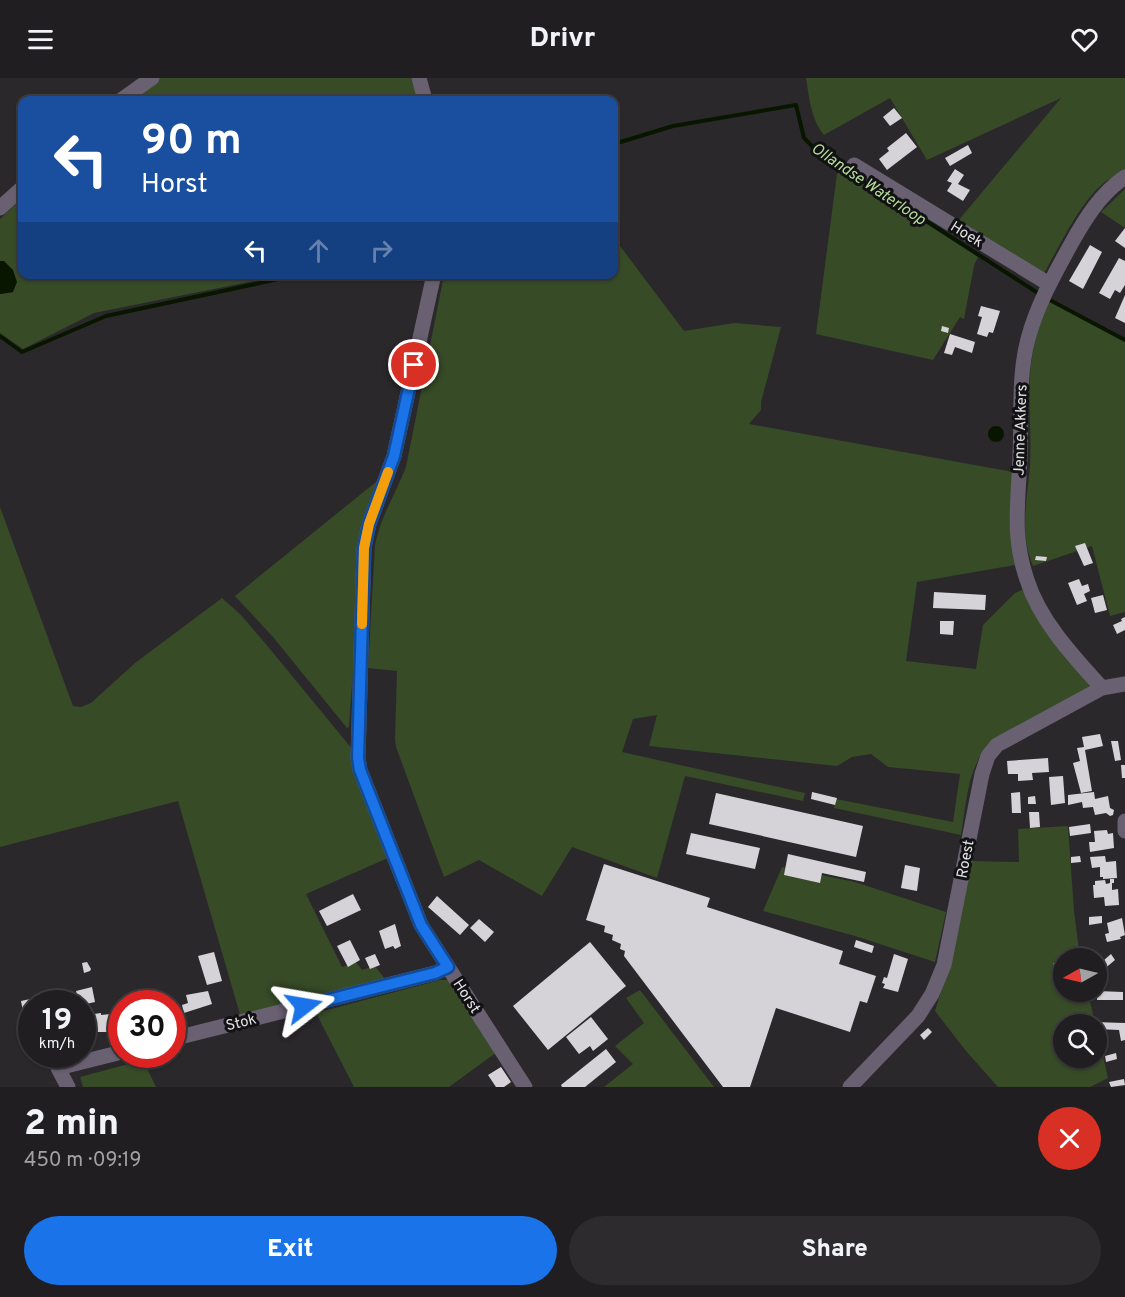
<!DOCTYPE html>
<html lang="en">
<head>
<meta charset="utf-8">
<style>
	:root { --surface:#201e20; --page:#2d2b2d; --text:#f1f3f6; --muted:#a2a2a5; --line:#3d3c3e; --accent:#1a73e8 }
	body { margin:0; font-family:Overpass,sans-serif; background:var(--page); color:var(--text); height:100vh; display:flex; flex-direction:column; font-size:22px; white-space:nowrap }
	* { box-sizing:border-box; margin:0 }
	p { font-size:20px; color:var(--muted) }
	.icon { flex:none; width:33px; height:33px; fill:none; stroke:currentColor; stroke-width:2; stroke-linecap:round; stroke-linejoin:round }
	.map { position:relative; height:1009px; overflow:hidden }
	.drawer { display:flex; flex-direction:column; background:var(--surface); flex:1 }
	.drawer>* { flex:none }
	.banner { position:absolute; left:18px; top:18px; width:600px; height:183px; border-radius:12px; box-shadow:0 2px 4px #0004,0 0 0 2px var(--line); background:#1a4fa0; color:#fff; overflow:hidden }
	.needle { width:39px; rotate:262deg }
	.buttons { position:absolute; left:1053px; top:870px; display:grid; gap:12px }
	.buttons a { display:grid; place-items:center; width:54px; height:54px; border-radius:50%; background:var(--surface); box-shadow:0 2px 4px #0004,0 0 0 2px var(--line); font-size:30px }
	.speed { position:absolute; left:18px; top:912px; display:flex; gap:12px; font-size:30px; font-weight:700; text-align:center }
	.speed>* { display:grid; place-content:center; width:78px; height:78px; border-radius:50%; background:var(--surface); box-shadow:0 2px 4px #0004,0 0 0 2px var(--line); line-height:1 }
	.speed small { font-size:15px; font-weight:400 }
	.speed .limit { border:9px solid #d22; background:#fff; color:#111 }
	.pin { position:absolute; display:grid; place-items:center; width:51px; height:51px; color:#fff; margin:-26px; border:3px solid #fff; border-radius:50%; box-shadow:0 2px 6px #0007 }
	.me { position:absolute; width:66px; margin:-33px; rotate:76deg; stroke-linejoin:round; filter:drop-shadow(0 0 4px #0008) }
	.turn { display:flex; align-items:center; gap:21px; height:126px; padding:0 24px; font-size:27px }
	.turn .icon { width:78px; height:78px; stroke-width:2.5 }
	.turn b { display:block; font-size:42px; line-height:51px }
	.lanes { display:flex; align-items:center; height:57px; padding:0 24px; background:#0003; justify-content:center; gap:30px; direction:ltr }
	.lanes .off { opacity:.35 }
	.round { display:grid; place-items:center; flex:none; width:63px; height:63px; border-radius:32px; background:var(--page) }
	.summary { display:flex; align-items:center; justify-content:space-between; height:102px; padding:0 24px }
	h1 { font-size:36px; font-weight:800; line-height:45px }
	.cta { display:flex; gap:12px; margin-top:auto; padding:12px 24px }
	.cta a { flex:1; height:69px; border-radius:36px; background:var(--accent); color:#fff; font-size:24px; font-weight:800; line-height:69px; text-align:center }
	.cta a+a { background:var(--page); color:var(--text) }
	header { display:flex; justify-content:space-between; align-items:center; height:78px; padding:0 24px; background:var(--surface); font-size:27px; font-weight:800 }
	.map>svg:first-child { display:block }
	.green { fill:#374b27 }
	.water { fill:#081600 }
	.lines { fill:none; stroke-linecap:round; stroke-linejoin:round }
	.stream { stroke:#081600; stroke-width:4 }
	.building { fill:#d5d3d7 }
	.minor { stroke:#696072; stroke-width:15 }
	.route-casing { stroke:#114b97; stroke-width:15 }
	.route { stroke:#1a73e8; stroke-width:10 }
	.slow { stroke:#f59e0b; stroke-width:10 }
	.labels { text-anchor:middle; stroke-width:6; stroke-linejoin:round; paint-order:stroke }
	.street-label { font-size:15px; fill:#e2e1e3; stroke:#121113 }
	.water-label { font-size:16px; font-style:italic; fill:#b5db99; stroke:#121113 }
</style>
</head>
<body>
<header><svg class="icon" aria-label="menu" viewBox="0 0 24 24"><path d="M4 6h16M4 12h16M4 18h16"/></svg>Drivr<svg class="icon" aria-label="heart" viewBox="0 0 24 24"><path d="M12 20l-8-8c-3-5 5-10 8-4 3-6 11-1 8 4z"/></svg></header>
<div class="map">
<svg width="1125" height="1009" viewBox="0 0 1125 1009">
	<rect width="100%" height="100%" fill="#2a282b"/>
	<path class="green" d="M 158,0 L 411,0 L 419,22 L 129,22 Z
		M 806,0 L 1125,0 L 1125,95 C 1119,97 1113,99 1108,102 C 1082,119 1060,168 1044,195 L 958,143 L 1061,20 L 927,82 L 890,20 L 824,57 C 811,42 809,18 806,0 Z
		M 838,88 L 978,179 L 974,188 L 964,241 L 960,239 L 933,282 L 816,256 Z
		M 1125,111 L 1125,150 L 1101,134 Z
		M 22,120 L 22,196 L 283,197 L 94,235 L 23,271 L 0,255 L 0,216 L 13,214 L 4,183 L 0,183 L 0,141 Z
		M 614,160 L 684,253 L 734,245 L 781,249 L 761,324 L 761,332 L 749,346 L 1013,394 L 1015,487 L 917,504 L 906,583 L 976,591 L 983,547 L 1015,515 L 1024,511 L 1095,607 L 988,668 C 967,690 966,729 961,757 L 834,730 L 836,721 L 953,744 L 960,696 L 888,689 L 871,676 L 852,679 L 837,688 L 649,668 L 657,637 L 633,641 L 622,674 L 805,715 L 803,723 L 685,698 L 657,800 L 572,769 L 542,818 L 479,782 L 444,799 L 396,669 L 395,661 L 397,593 L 368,590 L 375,467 C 380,440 396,415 406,389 L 444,197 L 614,196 Z
		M 1048,219 L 1125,260 L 1125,534 L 1110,538 L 1092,468 L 1033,488 C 1019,455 1027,422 1030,388 C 1032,354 1027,320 1031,286 C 1034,263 1041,241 1048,219 Z
		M 382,399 L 376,423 L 354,579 L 349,649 L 347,650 L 273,559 L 235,518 Z
		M 0,429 L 73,628 L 81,629 L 91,625 L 135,585 L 222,520 L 241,537 L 265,565 L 353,672 L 388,780 L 306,816 L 342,889 L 356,884 L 362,892 L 375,888 L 385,901 L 241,940 L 178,723 L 0,769 Z
		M 1068,748 L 1074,833 L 1080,880 L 1064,880 L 1064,914 L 1088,914 L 1095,946 L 1064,946 L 1064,980 L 1096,980 L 1097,952 L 1108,1000 L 1090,1009 L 998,1009 L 966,973 L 935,933 L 952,878 L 970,783 L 1019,784 L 1018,751 Z
		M 782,789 L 855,804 L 946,834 L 935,884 L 855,858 L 763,833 Z
		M 440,902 L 448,902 L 497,974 L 449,1009 L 354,1009 L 316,935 Z
		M 640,912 L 714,1009 L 604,1009 L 633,986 L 615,968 L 644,945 L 626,920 Z
		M 143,982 L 156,1009 L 83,1009 L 80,999 Z"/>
	<path class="water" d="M 0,183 L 4,183 L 13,192 L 17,204 L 13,214 L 0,216 Z
		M988 356a8 8 0 1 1 16 0a8 8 0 1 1-16 0Z"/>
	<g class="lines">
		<path class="stream" d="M 614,66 L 673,48 L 796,27 L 804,60 L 816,72 L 1041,217
			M 1048,221 L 1125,262
			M 0,258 L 22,274 L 106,238 L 302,196"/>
	</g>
	<path class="building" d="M 894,30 L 902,40 L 890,48 L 883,39 Z
		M 906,55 L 917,69 L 887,92 L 879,81 L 889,73 L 887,70 Z
		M 968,67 L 972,75 L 950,88 L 945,80 Z
		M 955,91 L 964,97 L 958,106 L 970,112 L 963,123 L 947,113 L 952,105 L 947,103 Z
		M 1125,150 L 1125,170 L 1115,163 Z
		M 1090,167 L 1102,174 L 1083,211 L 1069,203 Z
		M 1119,180 L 1125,183 L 1125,207 L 1120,215 L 1115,212 L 1110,221 L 1099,215 Z
		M 1125,217 L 1125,245 L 1115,240 Z
		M 981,228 L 1000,233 L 993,255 L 989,254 L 987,259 L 977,256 L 982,239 L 978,238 Z
		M 942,248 L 949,250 L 948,255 L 941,253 Z
		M 950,256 L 975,264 L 972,275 L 955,269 L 952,277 L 944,275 Z
		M 1085,465 L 1093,485 L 1084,488 L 1075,468 Z
		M 1036,478 L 1047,479 L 1046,483 L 1035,482 Z
		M 1079,501 L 1082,508 L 1088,506 L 1090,513 L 1084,516 L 1087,523 L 1077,527 L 1068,505 Z
		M 934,514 L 986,517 L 985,532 L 933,530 Z
		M 1103,517 L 1107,532 L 1095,535 L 1091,520 Z
		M 1125,539 L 1125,552 L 1117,556 L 1113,547 L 1122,543 L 1121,541 Z
		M 940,543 L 954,543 L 953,557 L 940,556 Z
		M 1100,656 L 1103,668 L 1085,672 L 1092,713 L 1081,715 L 1073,685 L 1080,683 L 1077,670 L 1084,669 L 1082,659 Z
		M 1111,663 L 1118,663 L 1121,682 L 1115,683 Z
		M 1048,680 L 1049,694 L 1032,695 L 1033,702 L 1018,703 L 1018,696 L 1008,696 L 1007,683 Z
		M 1121,687 L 1125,687 L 1125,700 L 1122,700 Z
		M 1063,698 L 1065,725 L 1051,727 L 1049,699 Z
		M 812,714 L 837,720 L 835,727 L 811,721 Z
		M 1020,714 L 1021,735 L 1012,735 L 1011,715 Z
		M 1094,714 L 1095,721 L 1108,718 L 1110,730 L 1114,732 L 1113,737 L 1110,738 L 1106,735 L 1095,737 L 1093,729 L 1083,730 L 1082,724 L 1068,727 L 1068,717 Z
		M 716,715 L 863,748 L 856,779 L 709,746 Z
		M 1035,718 L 1036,726 L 1028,726 L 1028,719 Z
		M 1029,734 L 1039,734 L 1040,749 L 1030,750 Z
		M 1090,746 L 1091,755 L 1070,758 L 1069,749 Z
		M 1107,752 L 1108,756 L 1113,755 L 1114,770 L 1090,774 L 1089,764 L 1095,764 L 1094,753 Z
		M 691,755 L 760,770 L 755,791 L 686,776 Z
		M 788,776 L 866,794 L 864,804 L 822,795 L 820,805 L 784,797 Z
		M 1080,778 L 1081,784 L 1071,785 L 1071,779 Z
		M 1105,778 L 1106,784 L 1116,783 L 1117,800 L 1103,801 L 1103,799 L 1100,799 L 1100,789 L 1092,790 L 1090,779 Z
		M 604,786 L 710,820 L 707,829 L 843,873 L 839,886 L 876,898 L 867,925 L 860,923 L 850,954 L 776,930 L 750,1009 L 723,1009 L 624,878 L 625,873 L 620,871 L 621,866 L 612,862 L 613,857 L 604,854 L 605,848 L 586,842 Z
		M 905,787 L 920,790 L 917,813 L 901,810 Z
		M 1110,801 L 1114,801 L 1114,805 L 1112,805 L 1112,812 L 1118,811 L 1119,827 L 1105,828 L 1104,819 L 1094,820 L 1093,807 L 1095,807 L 1095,803 L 1105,802 L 1106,806 L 1110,805 Z
		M 353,816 L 361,832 L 327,848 L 319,833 Z
		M 437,818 L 469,847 L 460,857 L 428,829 Z
		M 1102,838 L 1102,845 L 1089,847 L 1089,839 Z
		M 1122,840 L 1125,857 L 1120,859 L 1121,861 L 1107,864 L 1105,856 L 1109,855 L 1107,845 Z
		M 479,841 L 494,854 L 485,864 L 470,850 Z
		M 395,846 L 401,868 L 395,871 L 393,868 L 385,871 L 379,853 Z
		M 350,862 L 360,882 L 348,889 L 337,868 Z
		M 856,862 L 874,868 L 872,875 L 854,869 Z
		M 590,864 L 626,908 L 548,972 L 513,928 Z
		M 214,874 L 222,903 L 207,907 L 198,878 Z
		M 375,876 L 380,887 L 370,891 L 365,880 Z
		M 894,876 L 908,881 L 898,914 L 883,910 L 885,906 L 882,905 L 884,899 L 887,900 Z
		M 1111,876 L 1115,882 L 1096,898 L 1096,889 Z
		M 87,884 L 91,891 L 90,893 L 84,895 L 82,885 Z
		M 1053,885 L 1062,885 L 1062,892 L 1053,892 Z
		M 92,909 L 95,924 L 86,926 L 85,923 L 79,924 L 76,913 Z
		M 208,913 L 212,926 L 184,935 L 182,927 L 188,925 L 186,917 Z
		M 1097,913 L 1123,914 L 1123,922 L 1097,922 Z
		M 35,920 L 36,926 L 32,926 L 32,937 L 24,939 L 21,923 Z
		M 101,935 L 101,937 L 111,936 L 113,954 L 98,954 L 94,936 Z
		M 591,939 L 608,961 L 593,973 L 590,968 L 579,976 L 566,959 Z
		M 1093,944 L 1125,945 L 1125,962 L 1121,963 L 1119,952 L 1096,951 L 1096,946 L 1093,946 Z
		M 928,950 L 932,954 L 924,962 L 920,957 Z
		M 85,963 L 88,975 L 82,976 L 82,964 Z
		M 606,971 L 616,984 L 585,1009 L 562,1009 L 561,1007 Z
		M 1116,975 L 1117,981 L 1106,984 L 1105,978 Z
		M 51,976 L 75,976 L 75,977 L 52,983 Z
		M 501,989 L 511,1004 L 504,1009 L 496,1009 L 488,997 Z
		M 1124,1001 L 1125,1007 L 1111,1009 L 1109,1004 Z"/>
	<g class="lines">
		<path class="minor" d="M 419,0 L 425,22
			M 121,22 L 152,0
			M 854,87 L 1049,206
			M 0,130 L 22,110
			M 434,196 L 394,378 L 369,446 L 364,470 L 358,680 L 360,692 L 421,847 L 525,1009
			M 1102,610 C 1073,578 1040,543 1027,502 C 1011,455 1019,422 1020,375 C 1022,337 1018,298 1028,261 C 1037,227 1054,197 1071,166 C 1085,141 1100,116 1125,99
			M 1125,743 L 1125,753
			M 172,961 L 435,895 L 448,889
			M 68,1009 L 58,990 L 122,974
			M 850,1009 L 918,938 L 932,916 L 944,887 L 982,696 L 988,678 L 997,667 L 1102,610 L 1125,606"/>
	</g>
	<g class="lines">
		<defs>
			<path id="route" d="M 304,928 L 435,895 L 448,889 L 421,847 L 360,692 L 358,680 L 364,470 L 369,446 L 394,378 L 414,287"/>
		</defs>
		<use href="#route" class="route-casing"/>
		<use href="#route" class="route"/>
		<path class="slow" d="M 362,546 L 364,470 L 369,446 L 388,394"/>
	</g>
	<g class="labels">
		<g class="street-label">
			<text transform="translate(967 156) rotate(32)" y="5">Hoek</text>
			<text transform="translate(1020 352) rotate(-88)" y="5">Jenne Akkers</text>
			<text transform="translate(965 781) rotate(-79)" y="5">Roest</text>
			<text transform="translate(467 918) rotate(57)" y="5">Horst</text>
			<text transform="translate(241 944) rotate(-14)" y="5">Stok</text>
		</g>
		<g class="water-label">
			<text transform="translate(869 105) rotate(34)" y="6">Ollandse Waterloop</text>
		</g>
	</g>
</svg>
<div class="buttons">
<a><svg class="needle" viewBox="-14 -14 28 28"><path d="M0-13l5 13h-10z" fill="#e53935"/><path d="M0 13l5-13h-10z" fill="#a2a2a5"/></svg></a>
<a><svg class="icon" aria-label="search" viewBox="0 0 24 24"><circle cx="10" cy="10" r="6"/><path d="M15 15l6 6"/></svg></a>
</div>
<div class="speed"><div>19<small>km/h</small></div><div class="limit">30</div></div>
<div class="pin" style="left:414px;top:287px;background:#d93025"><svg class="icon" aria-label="arrive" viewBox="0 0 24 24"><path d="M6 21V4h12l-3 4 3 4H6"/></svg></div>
<svg class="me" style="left:304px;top:928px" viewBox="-20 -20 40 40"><path d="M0-17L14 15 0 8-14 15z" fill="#1a73e8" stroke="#fff" stroke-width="4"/></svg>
<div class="banner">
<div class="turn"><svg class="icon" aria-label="left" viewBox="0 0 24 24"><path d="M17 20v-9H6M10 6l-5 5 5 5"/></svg><div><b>90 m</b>Horst</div></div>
<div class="lanes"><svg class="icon" aria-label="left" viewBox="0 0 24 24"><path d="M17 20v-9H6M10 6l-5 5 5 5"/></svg><svg class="icon off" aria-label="ahead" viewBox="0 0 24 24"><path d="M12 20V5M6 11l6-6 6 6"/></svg><svg class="icon off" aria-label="right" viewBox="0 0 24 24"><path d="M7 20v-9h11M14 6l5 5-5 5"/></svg></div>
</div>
</div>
<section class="drawer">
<div class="summary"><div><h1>2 min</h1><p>450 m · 09:19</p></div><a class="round" style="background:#d93025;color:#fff"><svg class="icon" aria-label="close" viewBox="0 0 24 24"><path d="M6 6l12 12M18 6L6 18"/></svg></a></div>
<div class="cta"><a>Exit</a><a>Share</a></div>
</section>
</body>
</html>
